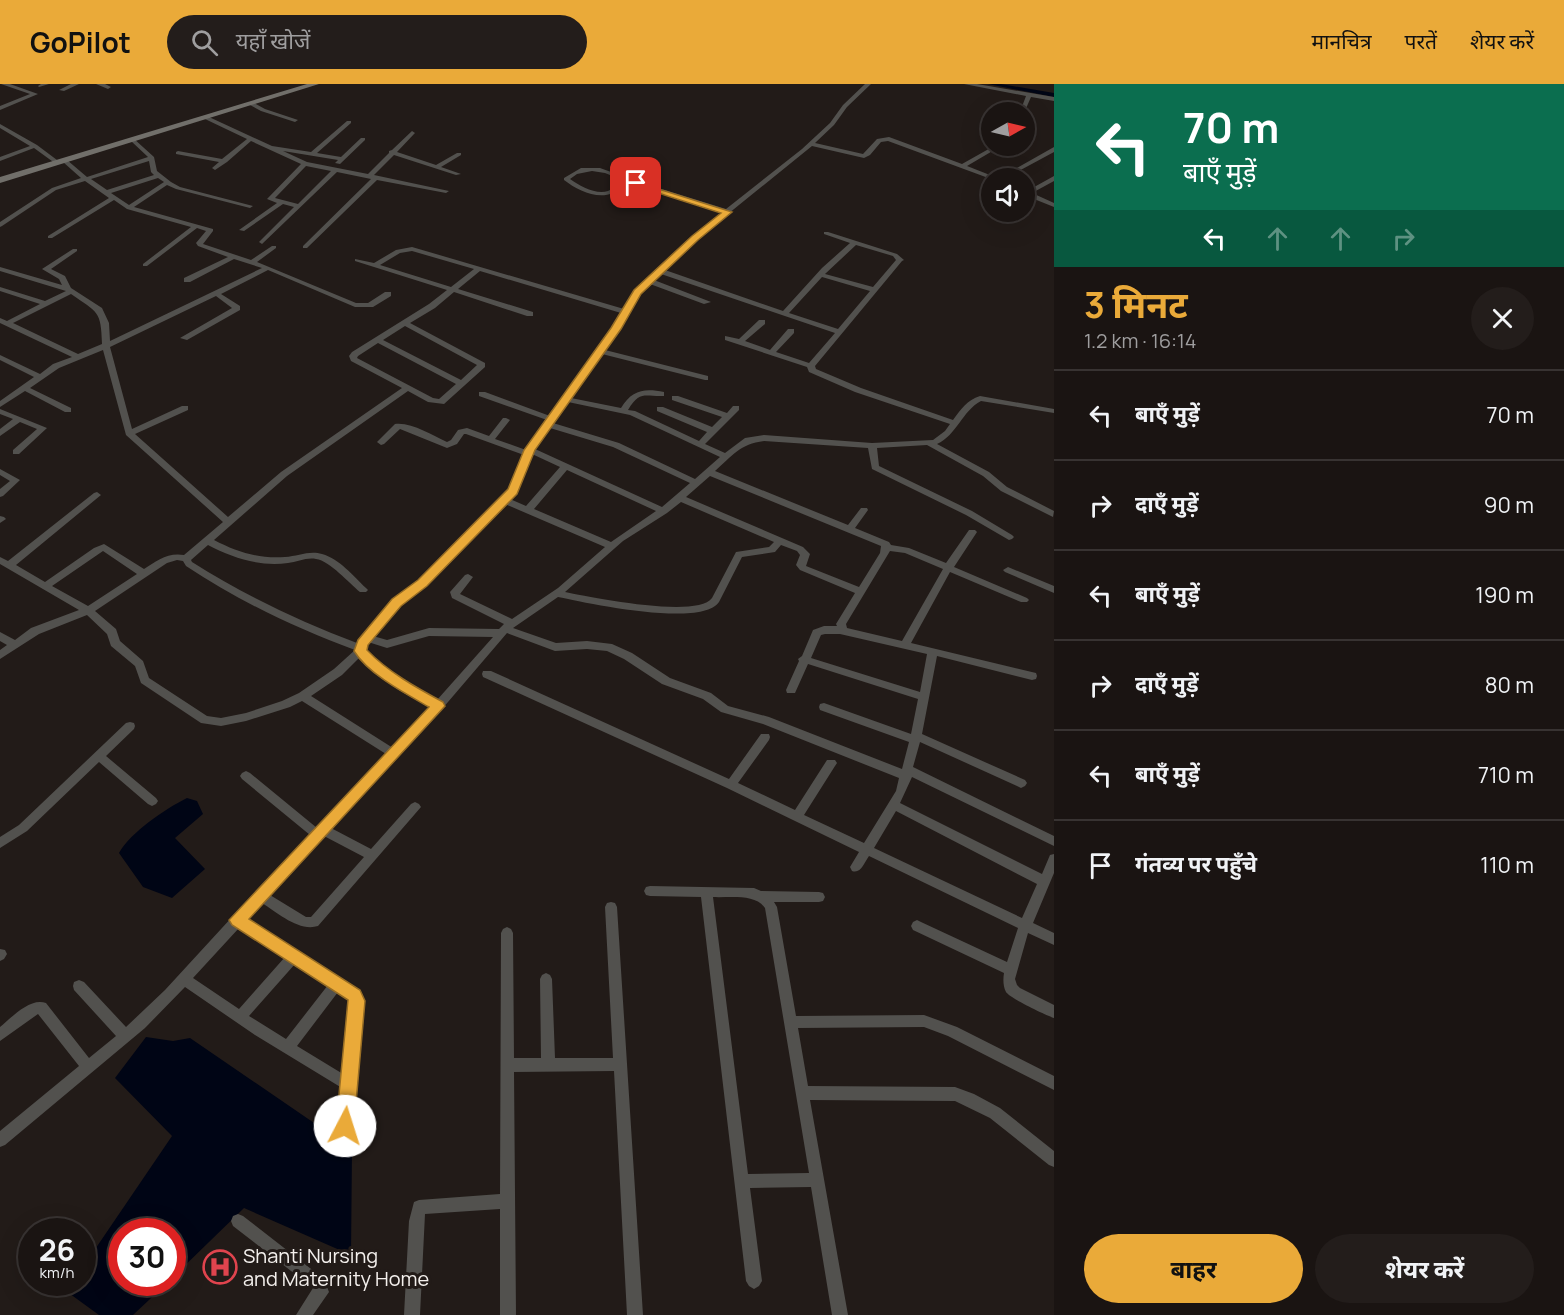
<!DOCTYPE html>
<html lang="hi">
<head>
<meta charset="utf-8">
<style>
	:root { --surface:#1a1412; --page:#231d1b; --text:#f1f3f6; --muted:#9f9e9f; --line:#383332; --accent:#eaaa39 }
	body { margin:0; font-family:Manrope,"Noto Sans Devanagari",sans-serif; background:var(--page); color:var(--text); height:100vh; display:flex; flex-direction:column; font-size:22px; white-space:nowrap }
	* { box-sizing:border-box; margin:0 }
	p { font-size:20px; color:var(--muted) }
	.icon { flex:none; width:33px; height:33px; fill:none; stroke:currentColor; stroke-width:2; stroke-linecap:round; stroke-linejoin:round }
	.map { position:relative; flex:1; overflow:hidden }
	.sheet { display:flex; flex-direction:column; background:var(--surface); width:510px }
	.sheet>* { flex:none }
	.hud { background:#0b6e4f; color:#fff; overflow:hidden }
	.needle { width:39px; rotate:82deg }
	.buttons { position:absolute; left:981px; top:18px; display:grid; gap:12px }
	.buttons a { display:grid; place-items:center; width:54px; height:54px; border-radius:50%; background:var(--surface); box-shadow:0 6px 24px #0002,0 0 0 2px var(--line); font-size:30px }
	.speed { position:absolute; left:18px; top:1134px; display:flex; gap:12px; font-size:30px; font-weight:700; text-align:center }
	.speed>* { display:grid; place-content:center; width:78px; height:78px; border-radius:50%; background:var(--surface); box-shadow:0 6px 24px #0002,0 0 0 2px var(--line); line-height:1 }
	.speed small { font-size:15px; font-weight:400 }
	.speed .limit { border:9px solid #d22; background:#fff; color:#111 }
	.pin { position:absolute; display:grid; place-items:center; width:51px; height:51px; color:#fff; margin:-26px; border-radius:12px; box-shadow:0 3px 9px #0006 }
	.me { position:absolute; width:66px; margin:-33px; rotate:5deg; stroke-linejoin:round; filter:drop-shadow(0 0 4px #0008) }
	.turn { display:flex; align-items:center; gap:21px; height:126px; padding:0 30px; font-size:27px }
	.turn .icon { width:78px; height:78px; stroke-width:2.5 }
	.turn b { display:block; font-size:42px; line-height:51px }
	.lanes { display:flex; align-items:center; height:57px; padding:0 30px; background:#0003; justify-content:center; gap:30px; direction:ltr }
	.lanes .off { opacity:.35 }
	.round { display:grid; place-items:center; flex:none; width:63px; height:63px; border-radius:32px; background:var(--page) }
	.head { display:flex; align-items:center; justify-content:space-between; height:102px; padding:0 30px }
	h1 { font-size:36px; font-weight:700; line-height:45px; color:var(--accent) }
	.button { display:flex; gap:12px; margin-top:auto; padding:12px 30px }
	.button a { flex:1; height:69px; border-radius:36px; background:var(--accent); color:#111; font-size:24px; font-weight:700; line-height:69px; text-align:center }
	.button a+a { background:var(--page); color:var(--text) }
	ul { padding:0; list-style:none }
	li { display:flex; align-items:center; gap:18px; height:90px; padding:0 30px; border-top:2px solid var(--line) }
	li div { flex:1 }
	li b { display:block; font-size:22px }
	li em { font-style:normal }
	header { display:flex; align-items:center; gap:36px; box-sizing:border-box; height:84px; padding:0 30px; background:var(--accent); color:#111 }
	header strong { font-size:28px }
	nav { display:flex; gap:33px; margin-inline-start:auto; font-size:21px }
	.search { width:420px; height:54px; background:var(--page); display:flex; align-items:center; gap:15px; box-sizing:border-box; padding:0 21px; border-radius:33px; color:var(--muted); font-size:22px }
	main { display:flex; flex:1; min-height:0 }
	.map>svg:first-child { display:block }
	.water { fill:#000515 }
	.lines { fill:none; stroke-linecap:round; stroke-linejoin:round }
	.canal { fill:#000515; fill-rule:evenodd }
	.street { fill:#52514e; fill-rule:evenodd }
	.secondary { fill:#716f6a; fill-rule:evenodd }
	.route { fill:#eaaa39; stroke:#986e25; stroke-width:1.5 }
	.labels { text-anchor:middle; stroke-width:6; stroke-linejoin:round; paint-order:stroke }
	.near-poi-label { font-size:20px; fill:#f4f0ed; stroke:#221b18; text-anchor:start }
</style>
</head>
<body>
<header>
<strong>GoPilot</strong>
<div class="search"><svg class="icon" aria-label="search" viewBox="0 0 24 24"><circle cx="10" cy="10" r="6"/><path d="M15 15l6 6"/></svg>यहाँ खोजें</div>
<nav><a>मानचित्र</a><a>परतें</a><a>शेयर करें</a></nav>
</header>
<main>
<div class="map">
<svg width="1054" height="1231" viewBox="0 0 1054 1231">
	<rect width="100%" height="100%" fill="#221b18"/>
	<path class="water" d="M 187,714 L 197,717 L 203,730 L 175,754 L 205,785 L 172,814 L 143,803 L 119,769 C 131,748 165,725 187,714 Z
		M 146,953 L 173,957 L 190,954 L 352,1065 L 351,1171 L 244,1124 L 173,1193 L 172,1148 L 122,1148 L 122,1198 L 167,1199 L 133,1231 L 99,1231 L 66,1207 L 72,1199 L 82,1198 L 83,1183 L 172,1052 L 115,994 Z"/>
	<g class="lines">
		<path class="canal" d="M 988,0 L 1001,0 L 1054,9 L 1054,13 Z"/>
		<path class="street" d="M 1,0 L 10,0 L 38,10 L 0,26 L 0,22 L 30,10 Z
			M 41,0 L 49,0 L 39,3 L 38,2 Z
			M 71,0 L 79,0 L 64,7 L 59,6 Z
			M 96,0 L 105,0 L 111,3 L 108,5 Z
			M 865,0 L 871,0 L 847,23 L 834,41 L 815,59 L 863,70 L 877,55 L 889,53 L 962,80 L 994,62 L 1001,62 L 967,82 L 995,93 L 996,94 L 991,95 L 888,57 L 881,58 L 870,71 L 864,74 L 812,62 L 697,155 L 665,186 L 783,227 L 822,184 L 850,159 L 824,150 L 824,148 L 828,148 L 897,170 L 904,176 L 902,177 L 815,282 L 816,285 L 861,304 L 953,336 C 961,325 967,316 980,312 L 1054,325 L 1054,329 L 981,317 C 962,327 957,351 937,360 L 989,388 L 1007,403 L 1054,427 L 1053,433 L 1001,407 L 983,392 L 927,361 L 877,364 L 879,382 L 972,427 L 1012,451 L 1014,453 L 1012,455 L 1009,456 L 966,431 L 872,385 L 868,364 L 764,357 C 740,360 732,372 715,387 L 848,441 L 861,424 L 867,424 L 868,426 L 855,444 L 889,458 L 891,461 L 909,464 L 946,479 L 969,446 L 975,446 L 977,448 L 954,483 L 1027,514 L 1029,516 L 1027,518 L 1021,518 L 950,488 L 911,559 L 1036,589 L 1037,592 L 1036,595 L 1032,596 L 937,572 L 922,650 L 1025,696 L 1027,699 L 1025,702 L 1021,704 L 1017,702 L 920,658 L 913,683 L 1054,752 L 1054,762 L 912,693 L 900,719 L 1042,790 L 1050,771 L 1054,770 L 1054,789 L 1033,839 L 1054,849 L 1054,861 L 1028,849 L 1015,895 L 1017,901 L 1020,904 L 1054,921 L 1054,934 C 1045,931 1011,915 1006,908 C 1003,902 1003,895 1004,889 L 913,846 L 911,842 L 913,838 L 917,836 L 921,838 L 1007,878 L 1018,844 L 869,772 C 864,779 861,790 852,787 L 850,783 L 859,768 L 727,704 L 483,593 L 482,590 L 483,587 L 491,587 L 729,695 L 761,650 L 769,650 L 770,653 L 769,656 L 738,699 L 795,726 L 827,676 L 835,676 L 837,679 L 835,682 L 804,731 L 864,759 L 896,707 L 899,694 L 763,640 L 721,628 L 703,615 L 662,600 L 624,575 L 607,567 L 587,565 L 555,567 L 507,549 L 442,625 L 331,744 L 371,765 L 411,720 L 415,718 L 419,720 L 421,723 L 318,842 C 299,848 278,829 262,819 L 247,836 L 342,895 L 359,907 L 363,917 L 352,1042 L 350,1047 L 345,1049 L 340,1047 L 338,1042 L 342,1004 L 255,951 L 185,903 L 145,944 L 5,1061 L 0,1063 L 0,1047 L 79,982 L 38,930 L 0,957 L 0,943 C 11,934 30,913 46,919 L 89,974 L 116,952 L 74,906 L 73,902 L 74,898 L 79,896 L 84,898 L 126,943 L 165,906 L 233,832 L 310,751 L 242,695 L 240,692 L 242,689 L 246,687 L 250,689 L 317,744 L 386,670 L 302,617 L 290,623 L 246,637 L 221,642 L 201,639 L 141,599 L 135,582 L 111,562 L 107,550 L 87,531 L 39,550 L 0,575 L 0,566 L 7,561 L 0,557 L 0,548 L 15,556 L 31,544 L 79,526 L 0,480 L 0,473 L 8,477 L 94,409 L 97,408 L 101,411 L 16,481 L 45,498 L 94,464 L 104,460 L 144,485 C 156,477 168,468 184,471 L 223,438 L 126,351 L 103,266 L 59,284 L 30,304 L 71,324 L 71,328 L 65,328 L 25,307 L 0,323 L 0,317 L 34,293 L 0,276 L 0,271 L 40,290 L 53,280 L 72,273 L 0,239 L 0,234 L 7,237 L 40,220 L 0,207 L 0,203 L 45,217 L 66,207 L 0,187 L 0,183 L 62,201 L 59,195 L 42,185 L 73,165 L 77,165 L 77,167 L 51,185 L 65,192 L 71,204 L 102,224 L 109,239 L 110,257 L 262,184 L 234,175 L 190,198 L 184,198 L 184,194 L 228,173 L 198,162 L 196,159 L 206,147 L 197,144 L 147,182 L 143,182 L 143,180 L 191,143 L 127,125 L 114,116 L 52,154 L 48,154 L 48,152 L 109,114 L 85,97 L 56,106 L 2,142 L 0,143 L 0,138 L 52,104 L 81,94 L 63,78 L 63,76 L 67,76 L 87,93 L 148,73 L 131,57 L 130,56 L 133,54 L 154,73 L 157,87 L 171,98 L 180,103 L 253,122 L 250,124 L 176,105 L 167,101 L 134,123 L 213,145 L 213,147 L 203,160 L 251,176 L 272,162 L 276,162 L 276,164 L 257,178 L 356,219 L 368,219 L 385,208 L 391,208 L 391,212 L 373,223 L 355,223 L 268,186 L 221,210 L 240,222 L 240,226 L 187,256 L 180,254 L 232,224 L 216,212 L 110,263 L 132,345 L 182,322 L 188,322 L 188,326 L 135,350 L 228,433 L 281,388 L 402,304 L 351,277 L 349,272 L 352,268 L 429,220 L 447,206 L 355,177 L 355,175 L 374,179 L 396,166 L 412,163 L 624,225 L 634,206 L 693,153 L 723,128 L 635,101 C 626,101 621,106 613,109 C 597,116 577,106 564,96 L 564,94 L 581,84 L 600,84 L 636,97 L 726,125 L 802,65 L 830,39 L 843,21 ZM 149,77 L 151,88 L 154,91 L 107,106 L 91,95 ZM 592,87 L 605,89 L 627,98 C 620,100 615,104 608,107 C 596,111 580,102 570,95 L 577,90 ZM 158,94 L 164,98 L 129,121 L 111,109 ZM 856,161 L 893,172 L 896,176 L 873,203 L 825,190 ZM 412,167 L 474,185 L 451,203 L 380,181 L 400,169 ZM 480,187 L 621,229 L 612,245 L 550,332 L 485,308 L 479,308 L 479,312 L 547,336 L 526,366 L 495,355 L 510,336 L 506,334 L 503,334 L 489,352 L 467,344 L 458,346 L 451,356 L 447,358 C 431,351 412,338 395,340 L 377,358 L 381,361 L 384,360 L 400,345 L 447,364 L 457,360 L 464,350 L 466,350 L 524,371 L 509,406 L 419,497 L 393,516 L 357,559 C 299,537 244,511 192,478 L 191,476 L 208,461 C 233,474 260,483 288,479 C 297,478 307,473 316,475 C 330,477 349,499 360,508 L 366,508 L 368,506 L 366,504 C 353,492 340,475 322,470 C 310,466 298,472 285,473 C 259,475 237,468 214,456 L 287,392 L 408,307 L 428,318 L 444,320 L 485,283 L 485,279 L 410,239 L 435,224 L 454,208 L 527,232 L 533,232 L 533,228 L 458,205 ZM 661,190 L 835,249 L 809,279 L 776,268 L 794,249 L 794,245 L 788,245 L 770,266 L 745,257 L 765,240 L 765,236 L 759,236 L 739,255 L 725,252 L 725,256 L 807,283 L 809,288 L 855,308 L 950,340 L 945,347 L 933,356 L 872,359 L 764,351 L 745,354 L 725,369 L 705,360 L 739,326 L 739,322 L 733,322 L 727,329 L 678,312 L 672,312 L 672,316 L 722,333 L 712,343 L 663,323 L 657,323 L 657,327 L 707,348 L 699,357 L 635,327 L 628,326 C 640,306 645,313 664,312 L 664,308 C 644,304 632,306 621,324 L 571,314 L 602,270 L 705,296 L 708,296 L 708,292 L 605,266 C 620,245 632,216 650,200 L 704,220 L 711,218 L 654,196 ZM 822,193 L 870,207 L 838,245 L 789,229 ZM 71,210 C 98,229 101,226 102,260 L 78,270 L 13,239 ZM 405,242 L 477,281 L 461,296 L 383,256 ZM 378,259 L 456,300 L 439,315 L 433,314 L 357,274 L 358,272 ZM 568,318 L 630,331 L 720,373 L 695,395 L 619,359 L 553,339 ZM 550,344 L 613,363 L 690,399 L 662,423 L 535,365 ZM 532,370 L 560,383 L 526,422 L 510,415 L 517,407 ZM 567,386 L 656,427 L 611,458 L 534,425 ZM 710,392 L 881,462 L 880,469 L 859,503 L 806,482 L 810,470 L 803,463 L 686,413 ZM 681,418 L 774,458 L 769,463 L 736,468 L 712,514 C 697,535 590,513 565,508 L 623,457 L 667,429 ZM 505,420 L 605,463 L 558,504 L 512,535 L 460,510 L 473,493 L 468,490 L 465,491 L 450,508 L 452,514 L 504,540 L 499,545 L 429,544 L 387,556 L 373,552 L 399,520 L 425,501 ZM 781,461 L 797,467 L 800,471 L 796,481 L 800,486 L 855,509 L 836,540 L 837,542 L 824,542 L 813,546 L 802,572 L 798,575 L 799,577 L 786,606 L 787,609 L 795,609 L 808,580 L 918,615 L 911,650 L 824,619 L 820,620 L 819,623 L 820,626 L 909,658 L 902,685 L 769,633 L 728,622 L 711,609 L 670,594 L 632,569 L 612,560 L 587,557 L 556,559 L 513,544 L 558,513 C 587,519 701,544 719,518 L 742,473 L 775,468 ZM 103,467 L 137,490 L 88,522 L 52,502 ZM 890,467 L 905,469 L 943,485 L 902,557 L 847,544 L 846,540 ZM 177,476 L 183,477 L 186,482 C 239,517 295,544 355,566 L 334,585 L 299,609 L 282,617 L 246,629 L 221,634 L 207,632 L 149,594 L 143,577 L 120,557 L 116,545 L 95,527 L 167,479 ZM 825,550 L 840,550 L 927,570 L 920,608 L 811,574 L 821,551 ZM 429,552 L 493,553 L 437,616 C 412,602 384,587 365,566 L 368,558 L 387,564 ZM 360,573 C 378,594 407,609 431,623 L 393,664 L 311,612 L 342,591 ZM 896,727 L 1037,800 L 1022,834 L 874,764 ZM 324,752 L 364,773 L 311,833 L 306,833 L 270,811 ZM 239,844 L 285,873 L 239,925 L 193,894 ZM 295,880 L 328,901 L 286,955 L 249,932 ZM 338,908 L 351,917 L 343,990 L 297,962 Z
			M 964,0 L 977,0 L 1054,13 L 1054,17 L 1031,13 L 1024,29 L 1020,28 L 1026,12 Z
			M 252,18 L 265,25 L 298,36 L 295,38 L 261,27 L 250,21 L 249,20 Z
			M 205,33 L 209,33 L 272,62 L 311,68 L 347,37 L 351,37 L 351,39 L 317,69 L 341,73 L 361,54 L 365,54 L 365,56 L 340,80 L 335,79 L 338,76 L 283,67 L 307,78 L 368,90 L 389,69 L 389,67 L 392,66 L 412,47 L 415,49 L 414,50 L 397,68 L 436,81 L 457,69 L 461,69 L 461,71 L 441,83 L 461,90 L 456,91 L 394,71 L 374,91 L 449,107 L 446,109 L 377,96 L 307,164 L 303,164 L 303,162 L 371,95 L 337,88 L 262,160 L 259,158 L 294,123 L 283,120 L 244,147 L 239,146 L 277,119 L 267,115 L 301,80 L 251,57 L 227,78 L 215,86 L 212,84 L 219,78 L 176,70 L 176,68 L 178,67 L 222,75 L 247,55 L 205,35 ZM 306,82 L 331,87 L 298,120 L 275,114 Z
			M 0,40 L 37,61 L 61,79 L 56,80 L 34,64 L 0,77 L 0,73 L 30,62 L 0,44 Z
			M 992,47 L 992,56 L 985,52 Z
			M 1054,63 L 1054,68 L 1006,94 L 999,94 Z
			M 1054,92 L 1054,97 L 1032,109 L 1054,119 L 1054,123 L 1024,111 L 1024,106 L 1027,107 Z
			M 0,325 L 47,344 L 19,370 L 13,370 L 13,366 L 37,345 L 20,338 L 0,352 L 0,345 L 13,335 L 0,330 Z
			M 0,385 L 20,396 L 3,412 L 0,413 L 0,405 L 10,397 L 0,391 Z
			M 0,432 L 4,433 L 6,435 L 0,439 Z
			M 1008,483 L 1054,502 L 1054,509 L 1005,488 L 1003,486 Z
			M 130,638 L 134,639 L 135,642 L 134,645 L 106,672 L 156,714 L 158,717 L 156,720 L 152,722 L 148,720 L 99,678 L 27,747 L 0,764 L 0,753 L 19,741 L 126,639 Z
			M 650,802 L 754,804 L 761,807 L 819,808 L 823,809 L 825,813 L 823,817 L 819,818 L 774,818 L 777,823 L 796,932 L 924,931 L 957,943 L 1054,992 L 1054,1006 L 948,952 L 924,943 L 798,944 L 808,1002 L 955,1003 L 974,1010 L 1000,1024 L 1054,1067 L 1054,1083 L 1049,1081 L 990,1034 L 955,1017 L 810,1016 L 848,1231 L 832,1231 L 811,1103 L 750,1104 L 762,1197 L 759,1202 L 754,1205 L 749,1202 L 746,1197 L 701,813 L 650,812 L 646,811 L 644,807 L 646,803 ZM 713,813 C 729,814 755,809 765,824 L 809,1089 L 748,1090 Z
			M 611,818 L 615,819 L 617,823 L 643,1231 L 627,1231 L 614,987 L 514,988 L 516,1231 L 500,1231 L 500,1125 L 425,1130 L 420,1231 L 404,1231 L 409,1137 L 414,1118 L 419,1116 L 500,1110 L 501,849 L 503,845 L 507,843 L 511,845 L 513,849 L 514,974 L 541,974 L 540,895 L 542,891 L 546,889 L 550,891 L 552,895 L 555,974 L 613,974 L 605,823 L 607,819 Z
			M 0,865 L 5,866 L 7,870 L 4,875 L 0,877 Z
			M 238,1130 L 243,1132 L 324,1195 L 329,1208 L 313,1231 L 296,1231 L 313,1204 L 233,1142 L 231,1137 L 233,1132 Z"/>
		<path class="secondary" d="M 307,0 L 319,0 L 0,99 L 0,93 Z"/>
	</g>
	<path class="route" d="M 633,97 L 732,128 L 698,156 L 641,210 L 621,245 L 535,366 L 517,410 L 427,502 L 401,522 L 368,561 L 367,566 C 388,588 417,604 443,618 L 445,622 L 249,835 L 360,906 L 365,917 L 354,1042 L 352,1049 L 345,1052 L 339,1049 L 336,1042 L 348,916 L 232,841 L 229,836 L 429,623 C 406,610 368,590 354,567 L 358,556 L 392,515 L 418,496 L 508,405 L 524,366 L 611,244 L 634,206 L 692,152 L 721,129 L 633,101 Z"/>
	<defs>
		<symbol id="hospital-ring" viewBox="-11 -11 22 22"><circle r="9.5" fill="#221b18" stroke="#e0444e" stroke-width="1.5"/><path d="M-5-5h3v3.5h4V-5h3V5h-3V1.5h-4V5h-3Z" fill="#e0444e"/></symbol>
	</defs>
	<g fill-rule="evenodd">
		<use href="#hospital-ring" x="201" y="1164" width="38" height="38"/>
	</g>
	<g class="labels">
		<g class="near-poi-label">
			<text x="243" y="1179">Shanti Nursing<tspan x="243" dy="23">and Maternity Home</tspan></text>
		</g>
	</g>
</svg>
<div class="buttons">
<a><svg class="needle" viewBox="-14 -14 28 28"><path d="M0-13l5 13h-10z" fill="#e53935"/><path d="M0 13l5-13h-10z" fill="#9f9e9f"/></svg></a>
<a><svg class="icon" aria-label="sound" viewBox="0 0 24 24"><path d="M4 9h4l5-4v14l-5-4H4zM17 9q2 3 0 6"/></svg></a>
</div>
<div class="speed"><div>26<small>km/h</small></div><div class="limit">30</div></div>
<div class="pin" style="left:636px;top:99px;background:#d93025"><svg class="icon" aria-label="arrive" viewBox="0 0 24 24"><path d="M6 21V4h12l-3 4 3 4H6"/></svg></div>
<svg class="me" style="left:345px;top:1042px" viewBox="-20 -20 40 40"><circle r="19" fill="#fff"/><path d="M0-13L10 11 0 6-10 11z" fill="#eaaa39"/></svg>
</div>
<section class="sheet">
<div class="hud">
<div class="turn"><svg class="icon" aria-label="left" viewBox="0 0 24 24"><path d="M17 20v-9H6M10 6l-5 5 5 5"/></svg><div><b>70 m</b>बाएँ मुड़ें</div></div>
<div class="lanes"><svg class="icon" aria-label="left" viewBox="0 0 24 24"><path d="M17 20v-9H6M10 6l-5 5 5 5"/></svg><svg class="icon off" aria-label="ahead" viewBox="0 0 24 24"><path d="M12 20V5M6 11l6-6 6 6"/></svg><svg class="icon off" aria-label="ahead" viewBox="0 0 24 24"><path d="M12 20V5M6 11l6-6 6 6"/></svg><svg class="icon off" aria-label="right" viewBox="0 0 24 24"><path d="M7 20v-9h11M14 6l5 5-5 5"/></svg></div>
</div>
<div class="head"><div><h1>3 मिनट</h1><p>1.2 km · 16:14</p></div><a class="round"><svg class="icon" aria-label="close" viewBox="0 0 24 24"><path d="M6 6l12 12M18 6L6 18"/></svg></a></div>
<ul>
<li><svg class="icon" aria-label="left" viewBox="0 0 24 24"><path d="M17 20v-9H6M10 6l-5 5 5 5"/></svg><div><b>बाएँ मुड़ें</b></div><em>70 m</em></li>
<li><svg class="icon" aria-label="right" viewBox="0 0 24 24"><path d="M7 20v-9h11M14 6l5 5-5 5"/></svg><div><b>दाएँ मुड़ें</b></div><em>90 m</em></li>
<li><svg class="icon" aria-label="left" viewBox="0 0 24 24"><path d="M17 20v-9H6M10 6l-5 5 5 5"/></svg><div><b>बाएँ मुड़ें</b></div><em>190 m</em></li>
<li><svg class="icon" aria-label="right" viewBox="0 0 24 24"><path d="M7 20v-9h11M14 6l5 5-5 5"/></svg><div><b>दाएँ मुड़ें</b></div><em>80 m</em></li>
<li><svg class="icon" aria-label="left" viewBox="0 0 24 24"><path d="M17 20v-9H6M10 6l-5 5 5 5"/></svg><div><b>बाएँ मुड़ें</b></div><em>710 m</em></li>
<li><svg class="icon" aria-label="arrive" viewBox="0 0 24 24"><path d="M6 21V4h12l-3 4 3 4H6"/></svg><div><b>गंतव्य पर पहुँचे</b></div><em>110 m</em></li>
</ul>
<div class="button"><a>बाहर</a><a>शेयर करें</a></div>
</section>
</main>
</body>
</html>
